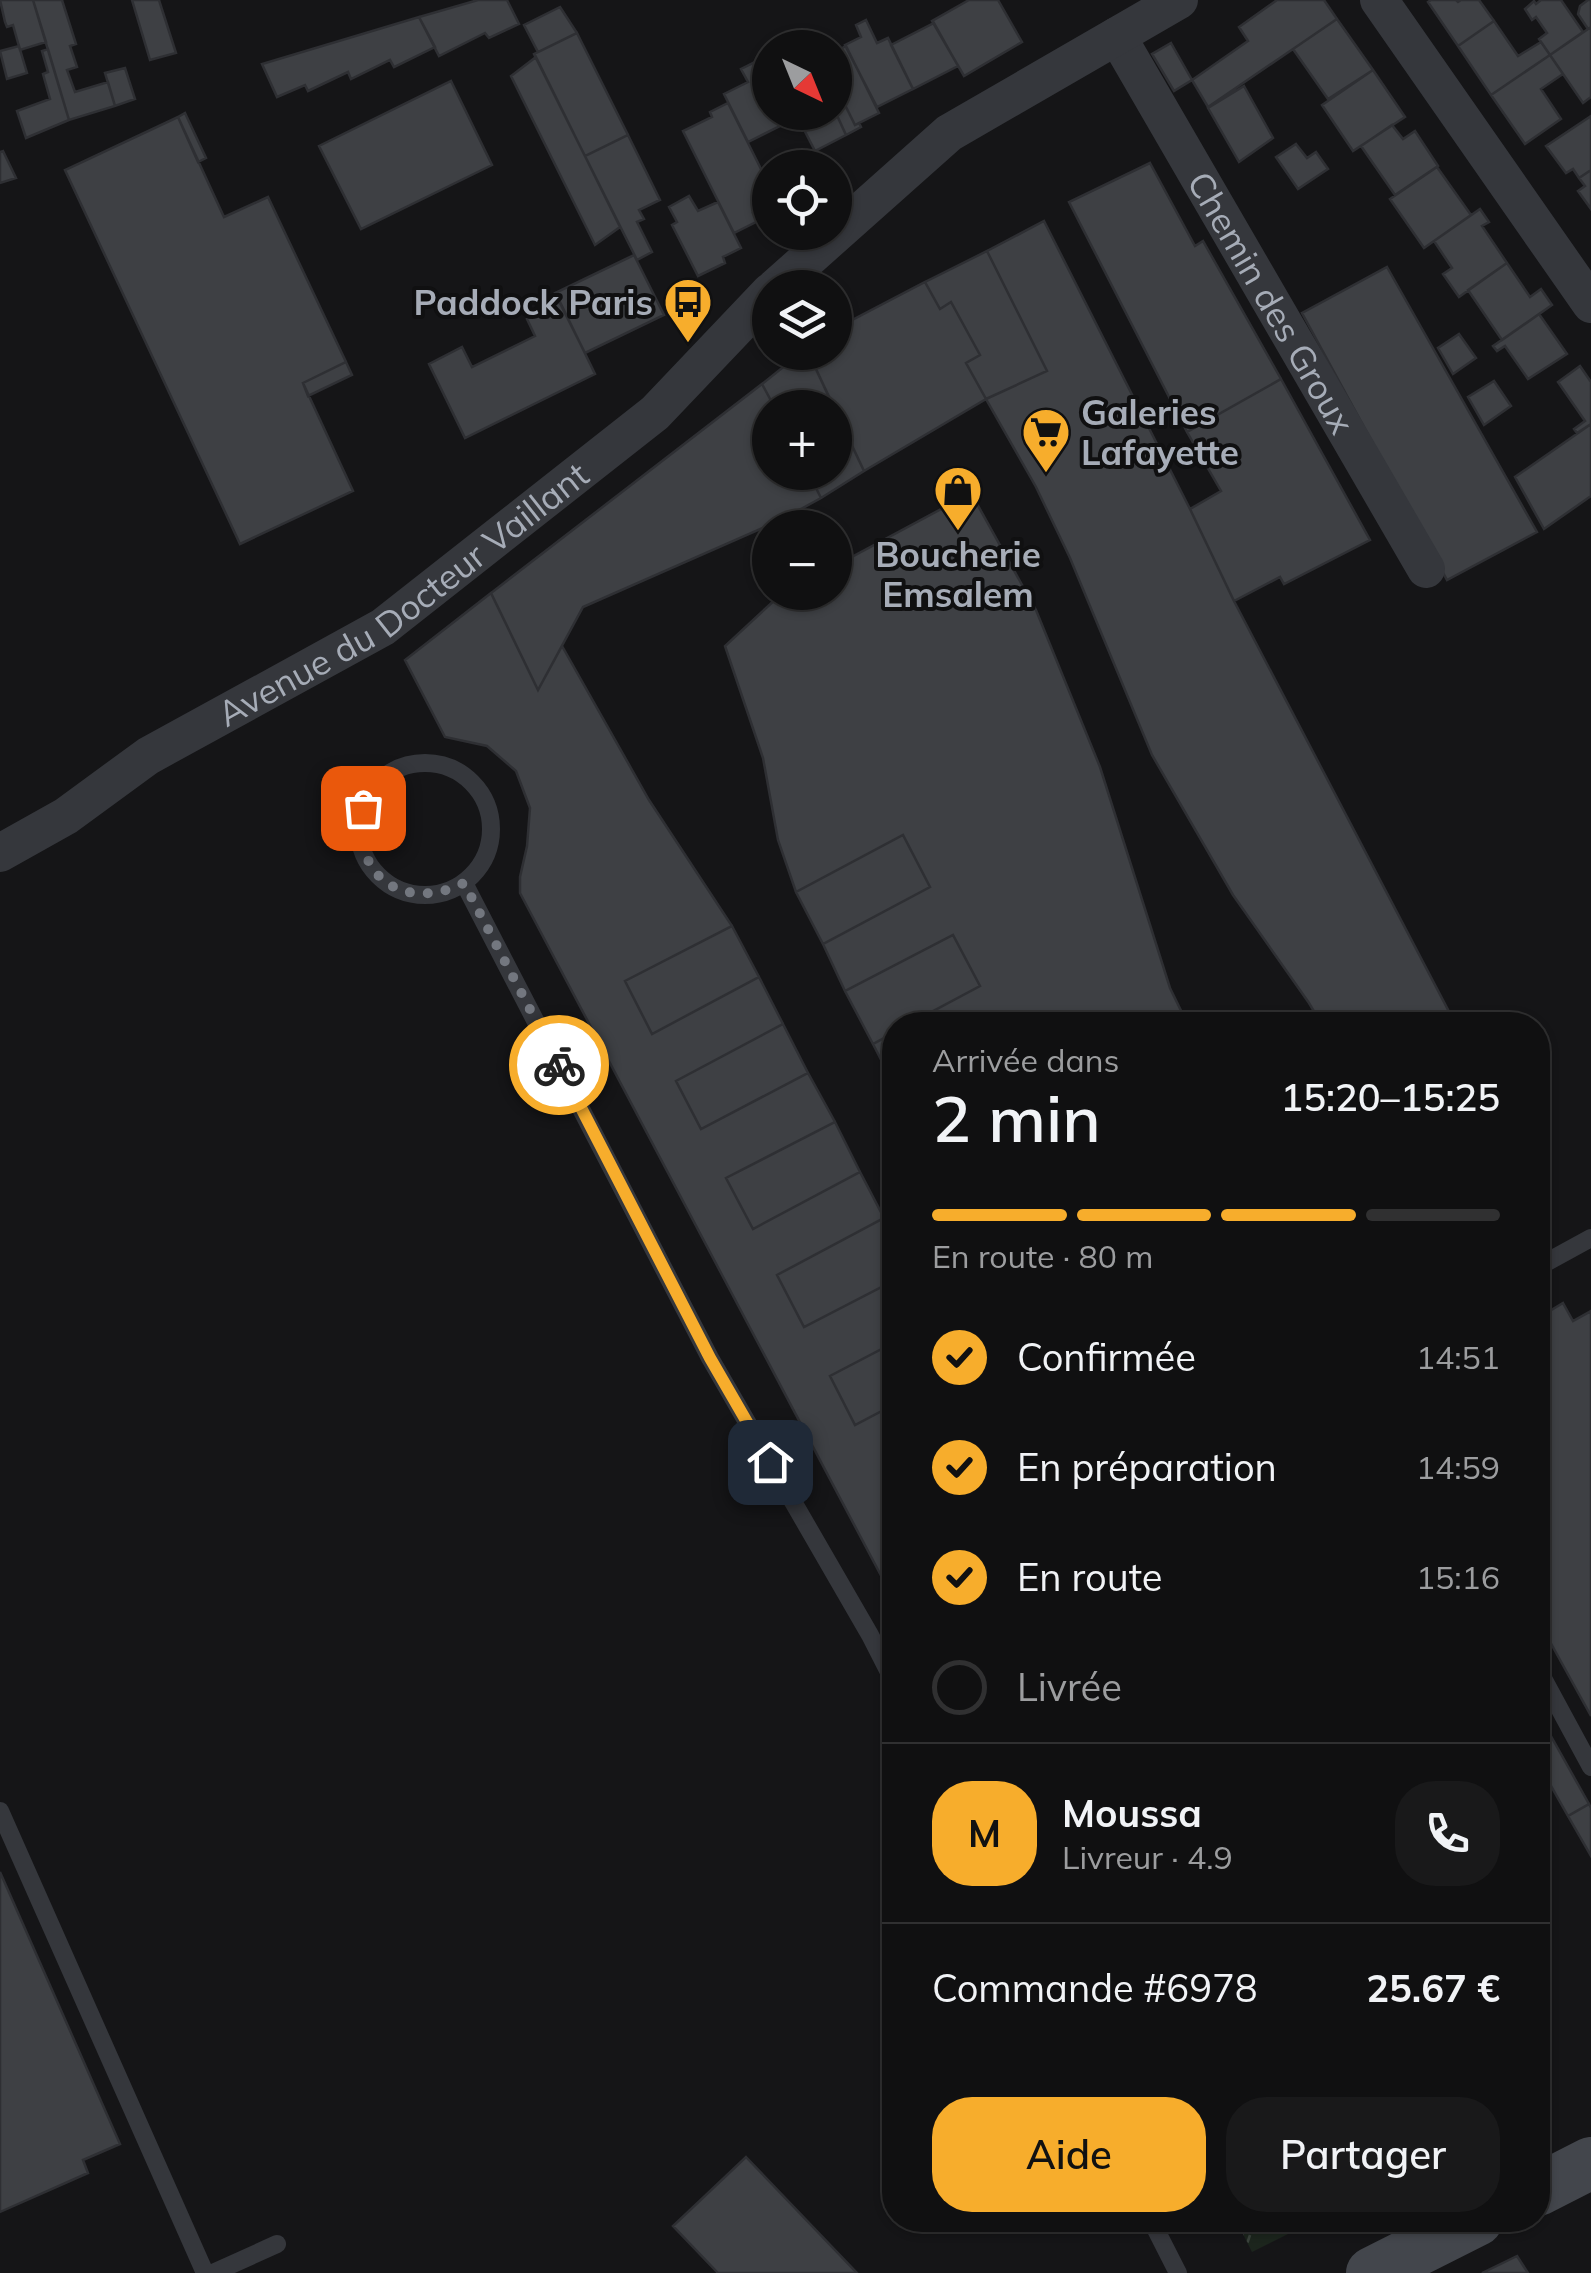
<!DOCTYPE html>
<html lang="fr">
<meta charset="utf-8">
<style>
body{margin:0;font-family:Mulish,sans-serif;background:#19191a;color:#f1f3f6;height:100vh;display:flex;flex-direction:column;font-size:38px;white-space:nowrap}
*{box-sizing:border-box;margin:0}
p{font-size:32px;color:#9c9d9f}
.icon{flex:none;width:55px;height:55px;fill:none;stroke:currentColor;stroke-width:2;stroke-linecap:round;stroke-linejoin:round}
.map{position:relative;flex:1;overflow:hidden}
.drawer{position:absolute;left:882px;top:1012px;width:668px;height:1220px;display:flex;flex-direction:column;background:#101011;border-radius:40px;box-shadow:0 2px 8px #0004,0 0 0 2px #303031}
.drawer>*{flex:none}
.needle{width:65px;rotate:137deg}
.buttons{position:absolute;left:752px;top:30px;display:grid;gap:20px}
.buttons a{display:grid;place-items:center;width:100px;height:100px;border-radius:50%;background:#101011;box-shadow:0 2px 8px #0004,0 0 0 2px #303031;font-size:50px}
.pin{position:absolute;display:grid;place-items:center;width:85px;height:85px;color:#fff;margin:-42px;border-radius:20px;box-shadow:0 5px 15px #0006}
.courier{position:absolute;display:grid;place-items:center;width:100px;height:100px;margin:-50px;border:8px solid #f7ad2c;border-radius:50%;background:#fff;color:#222;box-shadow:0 2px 12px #0007}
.headline em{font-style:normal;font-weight:600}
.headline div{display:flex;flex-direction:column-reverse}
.headline{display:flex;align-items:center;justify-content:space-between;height:170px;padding:0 50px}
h1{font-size:65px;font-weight:600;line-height:75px}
.bar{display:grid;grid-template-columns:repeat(4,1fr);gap:15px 10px;align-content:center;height:120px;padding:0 50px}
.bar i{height:12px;border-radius:8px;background:#303031}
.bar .selected{background:#f7ad2c}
.bar p{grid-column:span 4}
.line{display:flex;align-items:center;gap:25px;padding:0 50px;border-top:2px solid #303031}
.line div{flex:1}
.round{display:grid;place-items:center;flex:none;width:105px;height:105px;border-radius:40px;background:#19191a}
ol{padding:0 50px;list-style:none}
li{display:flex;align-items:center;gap:30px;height:110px}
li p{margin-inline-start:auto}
li .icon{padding:10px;border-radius:50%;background:#f7ad2c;color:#111;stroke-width:4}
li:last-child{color:#9c9d9f}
li i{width:55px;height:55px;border:5px solid #303031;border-radius:50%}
.cta{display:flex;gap:20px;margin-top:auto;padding:20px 50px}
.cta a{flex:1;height:115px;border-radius:40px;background:#f7ad2c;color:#111;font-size:40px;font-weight:600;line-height:115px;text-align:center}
.cta a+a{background:#19191a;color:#f1f3f6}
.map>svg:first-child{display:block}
.grass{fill:url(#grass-tufts)}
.building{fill:#3e4044;stroke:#2e2f33;stroke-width:2.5}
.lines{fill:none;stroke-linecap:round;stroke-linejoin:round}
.service{stroke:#35373c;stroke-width:18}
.minor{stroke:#35373c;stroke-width:38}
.secondary{stroke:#43464c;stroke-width:52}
.done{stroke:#73777f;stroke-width:10;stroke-dasharray:0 18}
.route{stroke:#f7ad2c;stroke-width:12}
.labels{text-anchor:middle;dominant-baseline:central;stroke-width:8;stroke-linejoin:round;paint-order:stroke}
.poi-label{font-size:35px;font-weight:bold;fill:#a6acb7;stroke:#101011;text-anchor:end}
.street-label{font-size:35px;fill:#a6acb7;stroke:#101011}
</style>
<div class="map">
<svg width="1591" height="2273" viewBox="0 0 1591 2273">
<defs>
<pattern id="grass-tufts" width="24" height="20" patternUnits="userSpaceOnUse" patternTransform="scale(2.5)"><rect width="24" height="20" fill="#1c251d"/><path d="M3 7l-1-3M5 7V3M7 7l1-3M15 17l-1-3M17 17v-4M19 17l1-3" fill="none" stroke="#3a423c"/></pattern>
</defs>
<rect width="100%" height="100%" fill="#151517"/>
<!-- grass -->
<path class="grass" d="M1236,2220H1316L1252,2252Z"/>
<!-- building -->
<path class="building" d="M0,0H33L46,42L20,50L13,25L7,27L5,22Z
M33,0H62L76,44L70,46L77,67L67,70L75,92L108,82L115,106L69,120Z
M132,0H159L176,53L150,60Z
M478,0H507L519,24L489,38L485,33L439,56L419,17Z
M969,0H998L1022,42L964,76L932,21Z
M1277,0H1324L1337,19L1208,107L1192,80L1248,41L1239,27Z
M1431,0H1456L1458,2L1461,0H1479L1494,21L1458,46L1428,2Z
M1541,0H1561L1583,32L1550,55L1539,39L1547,33L1536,17L1532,20L1525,9L1534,1L1536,4Z
M1588,0H1591V27L1588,29L1578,14L1580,6Z
M560,7L577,33L538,52L524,25Z
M419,17L435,47L394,67L390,60L351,79L348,72L308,91L305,85L277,97L262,64Z
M1337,19L1373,70L1328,99L1293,49Z
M866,20L877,43L888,38L913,89L877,107L845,45L861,37L856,25Z
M1494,21L1518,56L1541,42L1550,55L1491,95L1458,46Z
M934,23L958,66L913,89L891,45Z
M1591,27V97L1583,103L1550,55Z
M577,33L628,135L585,156L534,54Z
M1171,43L1192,80L1174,91L1152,54Z
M19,46L27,73L7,79L0,51Z
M846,46L879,113L855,125L844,103L835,107V52Z
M48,49L69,120L26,138L17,111L50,99L43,74L48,72L42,51Z
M1550,55L1563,74L1541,89L1561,119L1525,144L1491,95Z
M767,56L770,62V112H795L798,117L748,142L724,94L748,82L741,69Z
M536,57L620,227L595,245L511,76Z
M125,68L135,99L115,106L105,73Z
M1373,70L1405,117L1353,151L1322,105Z
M451,81L492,165L361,229L319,146Z
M1244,86L1273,138L1239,162L1208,108Z
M728,103L770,187V205L753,213L758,221L734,233L683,131L712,117L710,112Z
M844,103L855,125L859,123L861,127L846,135L835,111V107Z
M835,111L846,135L815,151L795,112Z
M185,113L206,158L198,162L178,117Z
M1591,116V170L1579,178L1573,169L1566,173L1546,146Z
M178,117L224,217L268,197L346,362L303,383L353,491L240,544L65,170Z
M1392,125L1403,139L1415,131L1438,166L1395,195L1361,146Z
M628,135L660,200L639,210L644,219L637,222L652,252L637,260L585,156Z
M1296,144L1307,158L1316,152L1328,169L1298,189L1276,157Z
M3,151L16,178L0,183V152Z
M1150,163L1195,246L1203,241L1281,379L1187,432L1069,202Z
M1437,167L1471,215L1424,248L1390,199Z
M1591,170V209L1578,191L1585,186L1579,178Z
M689,196L698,211L718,202L741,248L723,257L725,263L698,276L672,225L677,222L669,207Z
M1480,209L1489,222L1482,226L1507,263L1459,297L1443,274L1452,268L1434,241Z
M1044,221L1190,509L1234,601L1456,1025H1322L1309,1003L1233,895L1152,755L1070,558L1036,487L986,399L1047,371L987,251Z
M987,251L1047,371L986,399L966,363L980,355L951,302L940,309L925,282Z
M634,255L664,315L585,353L555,293Z
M1507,263L1530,297L1541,289L1552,305L1502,340L1468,290Z
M1387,267L1537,532L1447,580L1302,313Z
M925,282L940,309L951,302L980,355L966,363L986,399L864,471L808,352H835V329Z
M560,302L595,374L465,438L429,364L462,347L472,367L535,336L527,319Z
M1539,314L1567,354L1528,379L1505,346L1497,351L1493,346Z
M1459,334L1476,358L1453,374L1438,348Z
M802,352H808L834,408H775L762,384Z
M346,362L352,375L308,396L303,383Z
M1580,366L1591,382V424L1577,433L1574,429L1585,421L1558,382Z
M1281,379L1370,540L1284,584L1280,577L1234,601L1190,509L1221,491L1187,432Z
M1494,381L1511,406L1484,425L1468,397Z
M762,384L775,408H770V472H808L821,498L781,520L583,607L538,690L491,593Z
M835,410L864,471L821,498L808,472H835Z
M1591,424V496L1544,529L1515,477Z
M971,493L1036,610L1100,767L1170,988L1188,1025H907L980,986L953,935L845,991L823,944L930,887L903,835L796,892L778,840L763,758L725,646L778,597L785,592H835V566Z
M491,593L538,690L562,646L649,800L732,926L625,981L652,1034L759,977L783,1024L676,1081L701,1129L808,1073L835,1122L726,1178L753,1229L860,1172L884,1218L777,1275L804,1327L895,1280V1342L830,1376L855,1425L895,1404V1602L520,893V877L527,846L530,808L516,771L487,746L445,737L405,660Z
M903,835L930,887L823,944L796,892Z
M732,926L759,977L652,1034L625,981Z
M953,935L980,986L907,1025H895V1032L873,1044L845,991Z
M783,1024L808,1073L701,1129L676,1081Z
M895,1032V1087L873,1044Z
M835,1122L860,1172L753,1229L726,1178Z
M884,1218L895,1239V1280L804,1327L777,1275Z
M1563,1303L1573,1321L1591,1311V1716L1538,1620V1318Z
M895,1342V1404L855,1425L830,1376Z
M1538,1713L1589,1804L1568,1816L1538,1763Z
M1589,1804L1591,1808V1856L1568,1816Z
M0,1872L120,2144L83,2160L88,2173L0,2212Z
M746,2157L857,2273H718L673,2226Z
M1517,2256L1528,2273H1482Z"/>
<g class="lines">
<!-- service -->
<path class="service" d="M359 829a66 66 0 1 1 132 0a66 66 0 1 1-132 0Z
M464,883L710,1358L870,1635L895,1684
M1538,1267L1591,1238
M1538,1669L1591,1767
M0,1811L205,2273
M1151,2220L1178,2273
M213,2273L277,2244"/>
<!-- minor -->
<g class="minor">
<path d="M1379,0L1591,304"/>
<path id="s1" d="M1117,36L1426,569"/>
<path d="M775,288L949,133L1179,0"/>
<path id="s2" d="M0,853L66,816L148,756L383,627L655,413L770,292"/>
</g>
<!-- secondary -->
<path class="secondary" d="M1538,2190L1591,2163
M1372,2273L1477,2220"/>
</g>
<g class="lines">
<!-- done -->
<path class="done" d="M363,808C351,876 403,913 464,883L559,1065"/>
<!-- route -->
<path class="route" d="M559,1065L710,1358L770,1462"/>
</g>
<!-- icons -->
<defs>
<g id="bus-pin" transform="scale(2.5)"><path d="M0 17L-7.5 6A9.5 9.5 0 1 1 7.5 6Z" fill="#f7ad2c" stroke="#101011"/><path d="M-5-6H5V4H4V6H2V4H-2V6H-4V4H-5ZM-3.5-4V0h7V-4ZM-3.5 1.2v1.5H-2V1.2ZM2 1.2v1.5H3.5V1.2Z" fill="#111"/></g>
<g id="supermarket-pin" transform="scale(2.5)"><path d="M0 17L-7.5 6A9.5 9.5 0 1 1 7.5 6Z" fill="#f7ad2c" stroke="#101011"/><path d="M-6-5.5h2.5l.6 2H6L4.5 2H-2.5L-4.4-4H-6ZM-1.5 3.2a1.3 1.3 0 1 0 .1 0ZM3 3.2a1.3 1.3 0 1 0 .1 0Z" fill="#111"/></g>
<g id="shop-pin" transform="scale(2.5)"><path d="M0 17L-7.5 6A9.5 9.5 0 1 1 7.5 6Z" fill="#f7ad2c" stroke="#101011"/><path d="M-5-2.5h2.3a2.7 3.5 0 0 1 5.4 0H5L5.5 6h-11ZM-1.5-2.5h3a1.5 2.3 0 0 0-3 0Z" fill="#111"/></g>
</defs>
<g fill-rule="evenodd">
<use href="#bus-pin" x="688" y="302"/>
<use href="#supermarket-pin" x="1046" y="432"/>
<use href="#shop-pin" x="958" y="490"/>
</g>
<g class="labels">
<!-- poi labels -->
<g class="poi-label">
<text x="653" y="302">Paddock Paris</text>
<text x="1081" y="412" text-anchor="start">Galeries<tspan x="1081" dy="40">Lafayette</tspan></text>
<text x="958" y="554" text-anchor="middle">Boucherie<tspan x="958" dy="40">Emsalem</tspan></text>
</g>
<!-- street labels -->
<g class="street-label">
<text stroke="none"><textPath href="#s1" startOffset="308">Chemin des Groux</textPath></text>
<text stroke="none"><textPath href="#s2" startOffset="480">Avenue du Docteur Vaillant</textPath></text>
</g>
</g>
</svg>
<div class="buttons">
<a><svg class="needle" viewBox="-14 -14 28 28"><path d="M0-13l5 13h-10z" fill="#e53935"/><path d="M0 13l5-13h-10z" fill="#9c9d9f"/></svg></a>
<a><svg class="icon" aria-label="locate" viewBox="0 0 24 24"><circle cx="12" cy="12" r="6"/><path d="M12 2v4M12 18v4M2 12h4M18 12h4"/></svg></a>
<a><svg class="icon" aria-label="layers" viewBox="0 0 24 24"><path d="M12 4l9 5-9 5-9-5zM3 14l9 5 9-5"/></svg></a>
<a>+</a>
<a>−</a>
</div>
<div class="pin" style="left:363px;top:808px;background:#ea580c"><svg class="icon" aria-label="bag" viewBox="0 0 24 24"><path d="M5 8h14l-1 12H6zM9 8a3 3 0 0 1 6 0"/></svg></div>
<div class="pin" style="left:770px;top:1462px;background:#1f2937"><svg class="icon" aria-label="home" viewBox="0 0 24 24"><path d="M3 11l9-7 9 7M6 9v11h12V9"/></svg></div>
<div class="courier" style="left:559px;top:1065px"><svg class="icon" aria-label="bike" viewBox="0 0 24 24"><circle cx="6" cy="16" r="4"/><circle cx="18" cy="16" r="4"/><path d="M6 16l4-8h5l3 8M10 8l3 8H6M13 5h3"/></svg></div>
<section class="drawer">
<div class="headline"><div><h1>2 min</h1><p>Arrivée dans</p></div><em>15:20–15:25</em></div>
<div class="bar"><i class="selected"></i><i class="selected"></i><i class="selected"></i><i></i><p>En route · 80 m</p></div>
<ol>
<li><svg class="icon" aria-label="check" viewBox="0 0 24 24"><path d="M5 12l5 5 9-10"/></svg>Confirmée<p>14:51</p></li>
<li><svg class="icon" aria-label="check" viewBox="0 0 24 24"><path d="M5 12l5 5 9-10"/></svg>En préparation<p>14:59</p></li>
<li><svg class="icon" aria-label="check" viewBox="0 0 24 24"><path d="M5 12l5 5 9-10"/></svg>En route<p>15:16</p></li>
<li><i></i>Livrée</li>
</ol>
<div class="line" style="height:180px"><b class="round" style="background:#f7ad2c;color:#111">M</b><div><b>Moussa</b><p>Livreur · 4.9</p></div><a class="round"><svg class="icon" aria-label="phone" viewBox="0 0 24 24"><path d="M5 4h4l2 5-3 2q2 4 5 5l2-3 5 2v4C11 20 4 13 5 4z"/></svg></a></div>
<div class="line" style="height:130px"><div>Commande #6978</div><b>25.67 €</b></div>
<div class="cta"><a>Aide</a><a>Partager</a></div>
</section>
</div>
